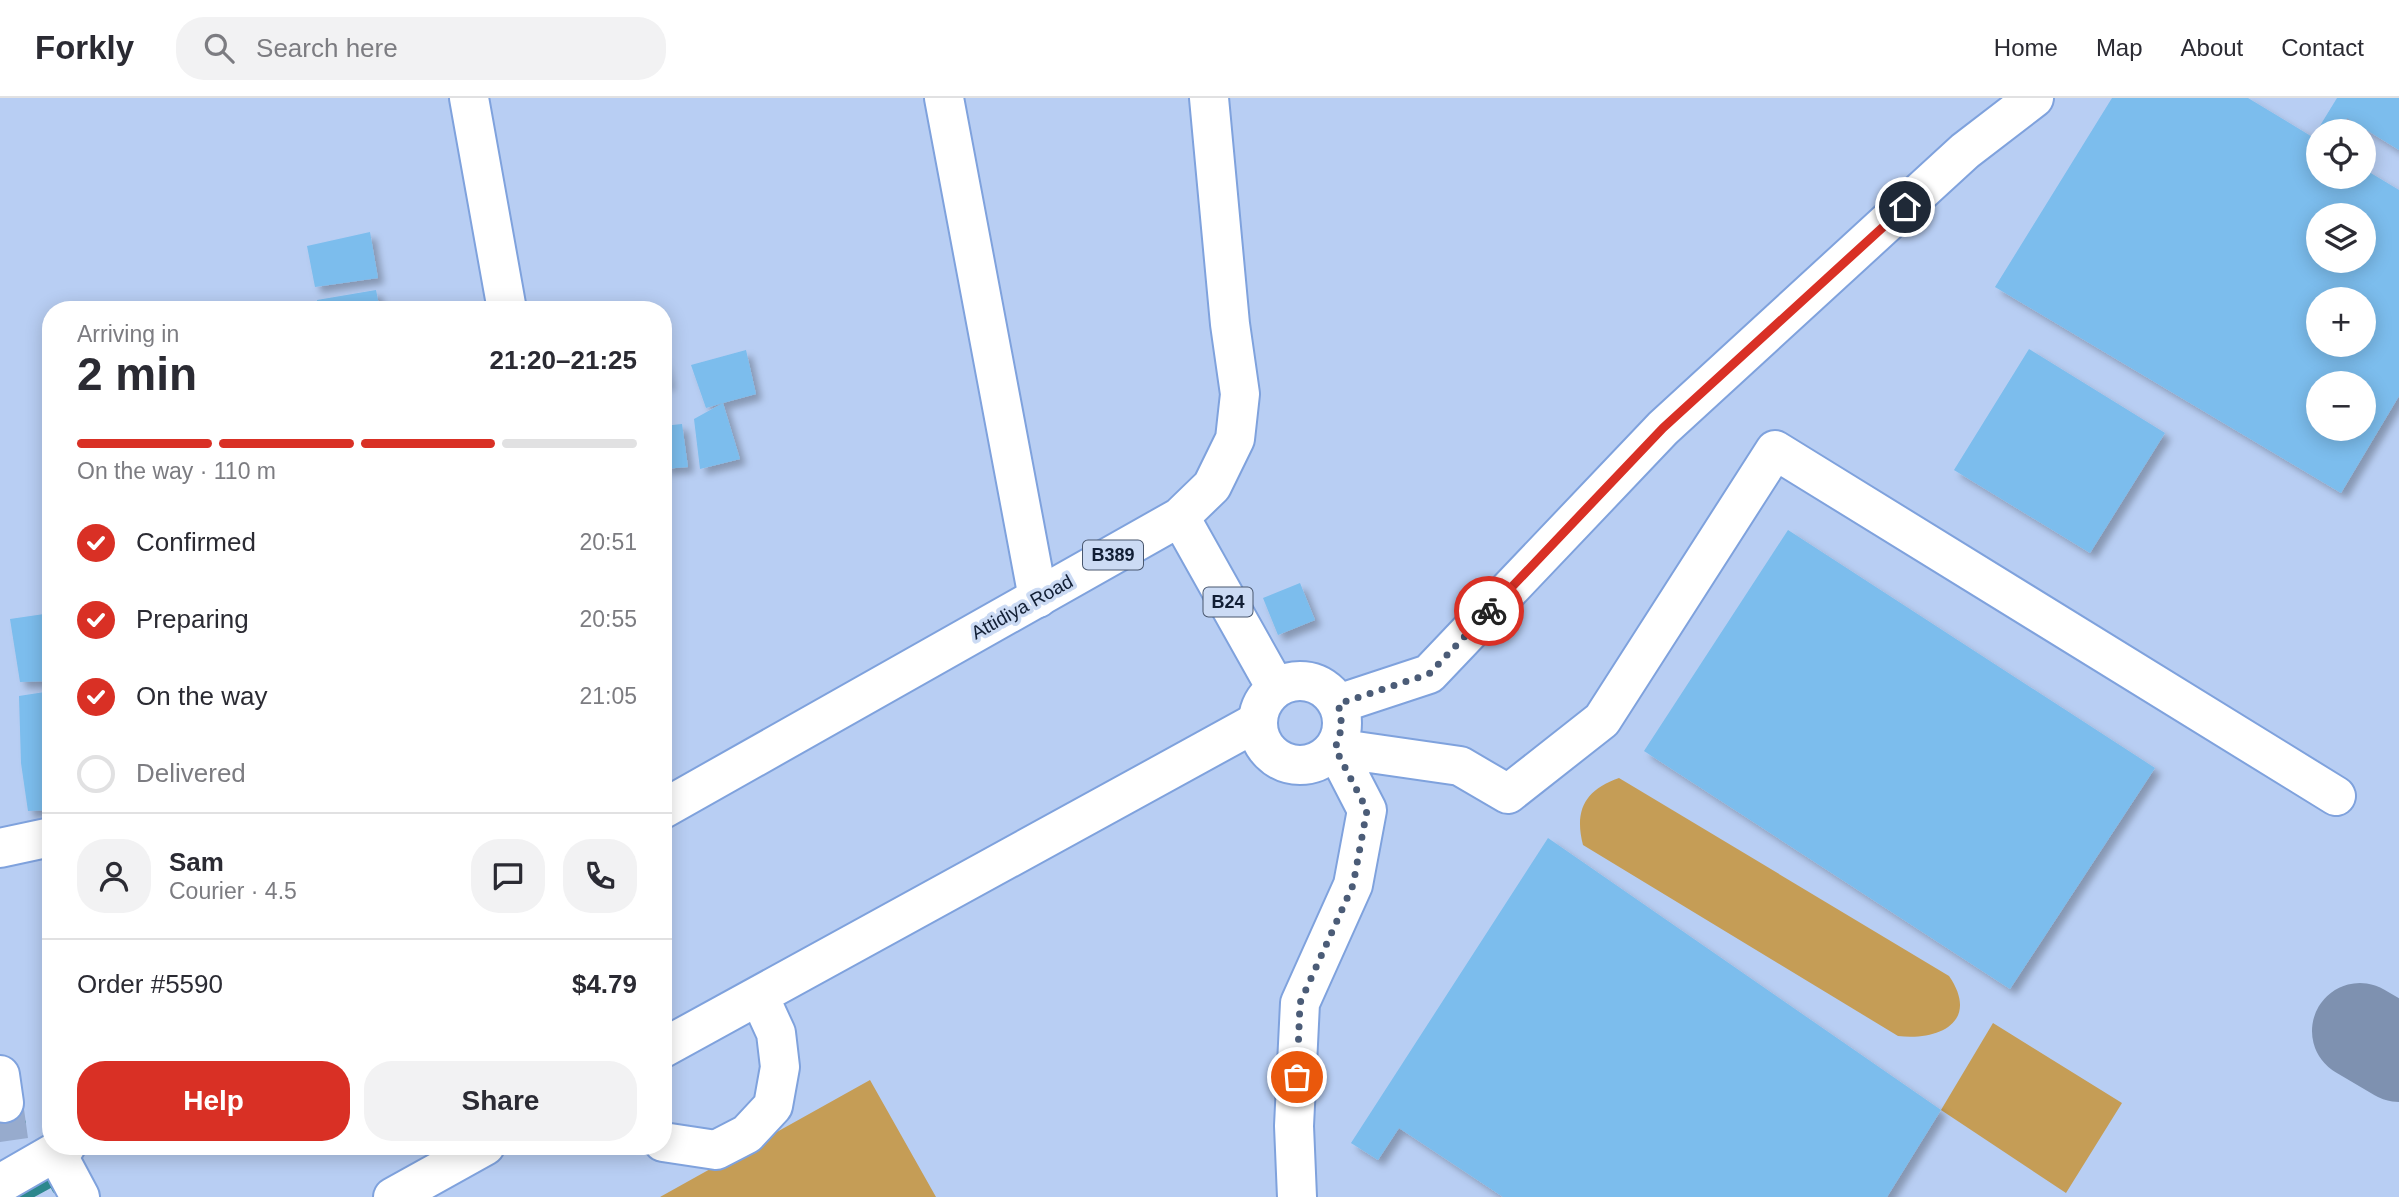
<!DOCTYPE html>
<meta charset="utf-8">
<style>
body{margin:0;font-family:Helvetica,sans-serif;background:#f2f2f3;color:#2b2b33;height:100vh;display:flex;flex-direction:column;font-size:26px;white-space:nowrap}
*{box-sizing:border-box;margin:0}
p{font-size:23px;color:#7c7c81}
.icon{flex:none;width:38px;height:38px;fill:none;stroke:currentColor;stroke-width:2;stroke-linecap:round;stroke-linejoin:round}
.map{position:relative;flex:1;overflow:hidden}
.details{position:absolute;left:42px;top:203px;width:630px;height:854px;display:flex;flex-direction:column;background:#fff;border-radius:28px;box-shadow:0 4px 18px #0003}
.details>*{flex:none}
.fabs{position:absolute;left:2306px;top:21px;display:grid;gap:14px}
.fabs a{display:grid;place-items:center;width:70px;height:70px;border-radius:50%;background:#fff;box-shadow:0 4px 18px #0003;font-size:35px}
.pin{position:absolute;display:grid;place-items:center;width:60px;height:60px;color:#fff;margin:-30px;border:4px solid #fff;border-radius:50%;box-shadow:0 2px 7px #0007}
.courier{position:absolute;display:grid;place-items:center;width:70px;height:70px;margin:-35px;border:5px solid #d93025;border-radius:50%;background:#fff;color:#222;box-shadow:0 2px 9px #0007}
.headline em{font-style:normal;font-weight:800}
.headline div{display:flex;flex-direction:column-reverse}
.headline{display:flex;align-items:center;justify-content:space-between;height:119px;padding:0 35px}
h1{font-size:46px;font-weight:800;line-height:52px}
.bar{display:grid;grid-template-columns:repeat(4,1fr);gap:10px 7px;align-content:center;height:84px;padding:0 35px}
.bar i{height:9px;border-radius:5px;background:#e1e1e2}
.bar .active{background:#d93025}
.bar p{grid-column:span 4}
.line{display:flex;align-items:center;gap:18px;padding:0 35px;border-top:2px solid #e1e1e2}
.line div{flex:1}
.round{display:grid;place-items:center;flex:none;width:74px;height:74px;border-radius:28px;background:#f2f2f3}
ol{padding:0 35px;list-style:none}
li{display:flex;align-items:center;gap:21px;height:77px}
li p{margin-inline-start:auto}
li .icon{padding:7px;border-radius:50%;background:#d93025;color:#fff;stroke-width:4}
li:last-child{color:#7c7c81}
li i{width:38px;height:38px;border:4px solid #e1e1e2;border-radius:50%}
.primary-button{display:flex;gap:14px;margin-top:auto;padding:14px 35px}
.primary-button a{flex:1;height:80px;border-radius:28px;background:#d93025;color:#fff;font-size:28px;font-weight:800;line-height:80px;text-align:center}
.primary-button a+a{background:#f2f2f3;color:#2b2b33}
header{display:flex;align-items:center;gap:42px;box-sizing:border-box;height:98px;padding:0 35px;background:#fff;border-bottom:2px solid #e1e1e2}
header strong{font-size:33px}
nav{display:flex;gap:38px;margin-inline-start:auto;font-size:24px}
.search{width:490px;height:63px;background:#f2f2f3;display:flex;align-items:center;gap:18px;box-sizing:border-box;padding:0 24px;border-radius:28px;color:#7c7c81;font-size:26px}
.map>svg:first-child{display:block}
.green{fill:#c59d56}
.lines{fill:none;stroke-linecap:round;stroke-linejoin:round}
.stream{stroke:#2c878d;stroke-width:10}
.taxiway{stroke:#7e91b0;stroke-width:96}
.building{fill:#7bbded;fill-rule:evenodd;filter:url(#shadow)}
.minor-tunnel{stroke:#97abcd;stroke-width:38;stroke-dasharray:38 19;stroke-linecap:butt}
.minor-casing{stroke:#7fa2dd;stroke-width:42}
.major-casing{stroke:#7fa2dd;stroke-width:42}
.minor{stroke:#fff;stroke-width:38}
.major{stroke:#fff;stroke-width:38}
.done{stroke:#4b5c77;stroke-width:7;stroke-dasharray:0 12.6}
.route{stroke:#d93025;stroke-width:9}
.labels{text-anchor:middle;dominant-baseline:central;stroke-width:7;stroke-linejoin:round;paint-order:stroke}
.shield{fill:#ccdbf4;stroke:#49576e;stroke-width:2}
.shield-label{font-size:18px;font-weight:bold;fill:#111e34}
.street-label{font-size:19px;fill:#111e34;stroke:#ccdbf4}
</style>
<header>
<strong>Forkly</strong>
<div class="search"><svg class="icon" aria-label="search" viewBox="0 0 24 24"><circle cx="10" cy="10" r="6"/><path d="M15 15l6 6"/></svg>Search here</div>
<nav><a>Home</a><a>Map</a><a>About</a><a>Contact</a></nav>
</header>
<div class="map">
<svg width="2399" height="1099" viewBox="0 0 2399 1099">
<defs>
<filter id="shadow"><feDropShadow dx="6" dy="6" stdDeviation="3.5" flood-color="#0004"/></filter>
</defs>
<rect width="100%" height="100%" fill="#b8cef3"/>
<!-- green -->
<path class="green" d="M1619,680L1949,878C1980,923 1940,943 1898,938L1583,747C1574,712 1585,692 1619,680Z
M1993,925L2122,1005L2066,1095L1941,1012Z
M870,982L936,1099H660Z"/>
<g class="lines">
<!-- stream -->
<path class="stream" d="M0,1034L21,1025
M24,1099L53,1083L57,1091"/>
<!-- taxiway -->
<path class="taxiway" d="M2360,933L2399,956"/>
</g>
<!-- building -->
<path class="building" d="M2112,0H2248L2319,43V79H2364V71L2399,92V298L2341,395L1995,189ZM2319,117H2364V163H2319ZM2319,201H2364V247H2319ZM2319,285H2364V331H2319Z
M2337,0H2399V52L2347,20L2339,33H2322L2318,31Z
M370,134L378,180L315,189L307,148Z
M376,192L380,212H318L317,202Z
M2029,251L2165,335L2090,455L1954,372Z
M746,252L756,296L723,305L740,361L700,371L694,321L723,305L706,310L691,267Z
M663,257L669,286L663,287Z
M682,326L688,369L663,371V328Z
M1788,432L2155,670L2010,891L1644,653Z
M1300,485L1315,522L1278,537L1263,500Z
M51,515V583L20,584L10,521Z
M51,593V712L28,713L21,665L19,598Z
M1548,740L1941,1012L1887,1099H1503L1399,1030L1378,1062L1351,1045Z"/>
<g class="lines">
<!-- minor-tunnel -->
<path class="minor-tunnel" d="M4,1005L14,1078"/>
<!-- minor casing -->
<g class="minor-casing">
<path id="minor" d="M469,0L507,212
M944,0L1038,500
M0,750L51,739
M663,950L1257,624
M0,977L4,1005
M663,1044L716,1052L747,1036L773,1008L780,969L776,935L759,898
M56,1054L80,1099
M393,1099L485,1048
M1297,1099L1294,1028L1300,905L1353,787L1367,712L1335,650L1460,668L1508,696L1602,622L1775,352L2336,698"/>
</g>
<!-- major casing -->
<g class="major-casing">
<path id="major" d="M1180,419L1276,590
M1258 625a42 42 0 1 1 84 0a42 42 0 1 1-84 0Z
M1338,606L1429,576L1663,330L1965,53L2034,0
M663,711L1180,419L1212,388L1235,341L1240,296L1230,226L1209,0
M0,1086L66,1048"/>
</g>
<!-- minor -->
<use href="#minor" class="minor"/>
<!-- major -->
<use href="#major" class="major"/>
</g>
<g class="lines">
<!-- done -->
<path class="done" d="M1297,979L1300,905L1353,787L1367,712L1335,650C1342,634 1343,623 1338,606L1429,576L1489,513"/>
<!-- route -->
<path class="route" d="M1489,513L1663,330L1905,109"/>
</g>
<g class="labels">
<!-- shield labels -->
<g class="shield">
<rect x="1083" y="442.5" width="60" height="29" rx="5"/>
<rect x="1203.5" y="489.5" width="49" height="29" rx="5"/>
</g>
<g class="shield-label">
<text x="1113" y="457">B389</text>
<text x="1228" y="504">B24</text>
</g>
<!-- street labels -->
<g class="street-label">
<text transform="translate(1022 509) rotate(-29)">Attidiya Road</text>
</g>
</g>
</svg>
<div class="fabs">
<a><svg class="icon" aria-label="locate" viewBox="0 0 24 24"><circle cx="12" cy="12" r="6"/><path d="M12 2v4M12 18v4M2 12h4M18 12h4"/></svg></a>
<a><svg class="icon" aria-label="layers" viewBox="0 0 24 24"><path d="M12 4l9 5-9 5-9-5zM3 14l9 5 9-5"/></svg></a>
<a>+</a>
<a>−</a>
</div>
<div class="pin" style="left:1297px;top:979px;background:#ea580c"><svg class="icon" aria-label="bag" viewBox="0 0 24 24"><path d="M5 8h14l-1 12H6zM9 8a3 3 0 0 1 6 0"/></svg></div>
<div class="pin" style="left:1905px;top:109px;background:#1f2937"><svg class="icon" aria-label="home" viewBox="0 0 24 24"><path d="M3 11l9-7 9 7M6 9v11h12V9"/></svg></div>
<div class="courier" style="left:1489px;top:513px"><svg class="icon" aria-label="bike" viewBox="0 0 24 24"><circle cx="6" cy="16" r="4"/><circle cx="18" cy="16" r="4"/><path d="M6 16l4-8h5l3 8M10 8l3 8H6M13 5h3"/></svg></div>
<section class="details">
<div class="headline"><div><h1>2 min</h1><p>Arriving in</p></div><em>21:20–21:25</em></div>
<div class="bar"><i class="active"></i><i class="active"></i><i class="active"></i><i></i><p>On the way · 110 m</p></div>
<ol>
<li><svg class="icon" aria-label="check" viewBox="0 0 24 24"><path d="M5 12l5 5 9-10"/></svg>Confirmed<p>20:51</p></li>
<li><svg class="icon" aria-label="check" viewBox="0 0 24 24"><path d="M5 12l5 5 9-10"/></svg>Preparing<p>20:55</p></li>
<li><svg class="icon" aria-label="check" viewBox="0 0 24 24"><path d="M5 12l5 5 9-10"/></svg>On the way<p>21:05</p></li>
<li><i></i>Delivered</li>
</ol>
<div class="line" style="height:126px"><a class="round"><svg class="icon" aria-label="person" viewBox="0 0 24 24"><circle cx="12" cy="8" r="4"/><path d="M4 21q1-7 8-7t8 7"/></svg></a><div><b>Sam</b><p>Courier · 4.5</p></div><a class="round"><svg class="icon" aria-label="chat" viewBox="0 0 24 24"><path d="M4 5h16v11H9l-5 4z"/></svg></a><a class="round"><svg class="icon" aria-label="phone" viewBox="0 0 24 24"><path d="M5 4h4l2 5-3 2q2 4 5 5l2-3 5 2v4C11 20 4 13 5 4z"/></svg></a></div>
<div class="line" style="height:91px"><div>Order #5590</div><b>$4.79</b></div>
<div class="primary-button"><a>Help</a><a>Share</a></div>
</section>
</div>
